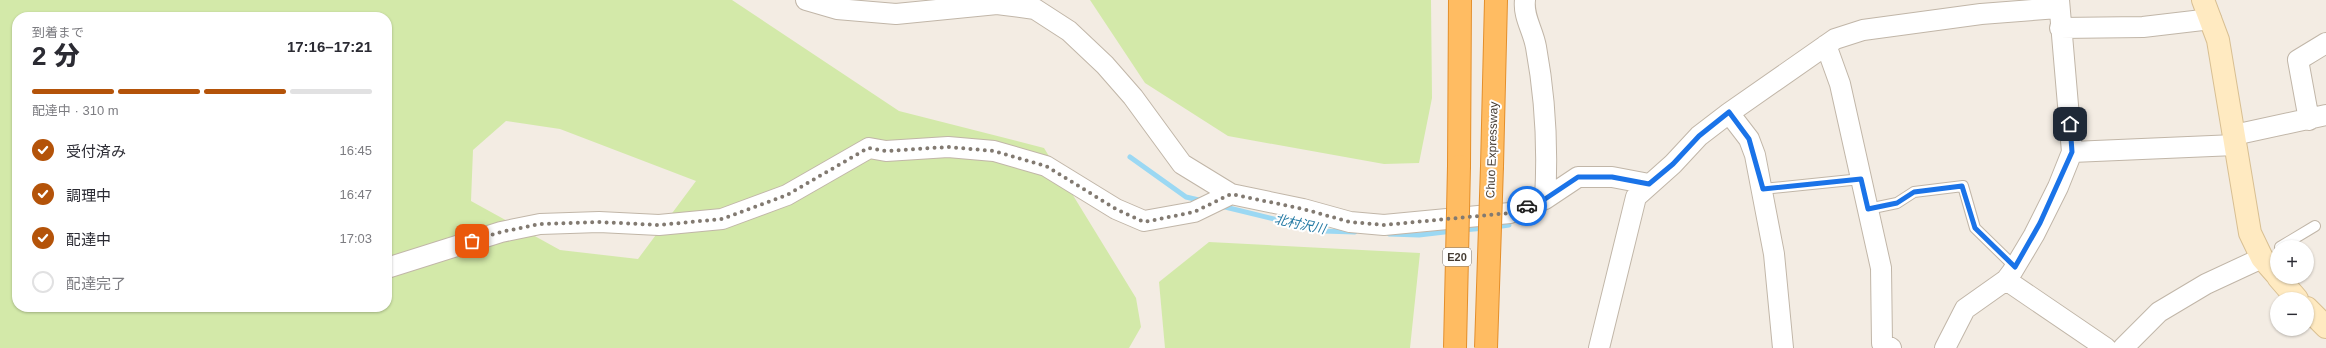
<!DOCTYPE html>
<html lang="ja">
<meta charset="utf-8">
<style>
body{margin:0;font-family:Helvetica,"Noto Sans JP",sans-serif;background:#f7f7f7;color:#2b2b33;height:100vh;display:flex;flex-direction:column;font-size:15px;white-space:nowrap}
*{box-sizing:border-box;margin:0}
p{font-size:13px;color:#7c7c81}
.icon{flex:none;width:22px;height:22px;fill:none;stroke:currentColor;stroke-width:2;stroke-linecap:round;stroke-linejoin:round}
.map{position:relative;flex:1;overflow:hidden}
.side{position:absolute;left:12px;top:12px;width:380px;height:300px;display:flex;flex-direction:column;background:#fff;border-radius:16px;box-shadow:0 1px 3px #0004}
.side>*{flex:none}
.fabs{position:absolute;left:2270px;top:240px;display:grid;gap:8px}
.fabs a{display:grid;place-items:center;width:44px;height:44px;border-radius:50%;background:#fff;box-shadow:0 1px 3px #0004;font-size:20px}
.pin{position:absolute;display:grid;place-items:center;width:34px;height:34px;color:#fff;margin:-17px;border-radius:8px;box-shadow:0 2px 6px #0006}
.courier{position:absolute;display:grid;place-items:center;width:40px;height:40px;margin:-20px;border:3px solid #1a73e8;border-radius:50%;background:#fff;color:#222;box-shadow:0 1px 5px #0007}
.headline em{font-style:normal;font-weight:800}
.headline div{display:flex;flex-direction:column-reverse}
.headline{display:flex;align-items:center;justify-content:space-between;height:68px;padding:0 20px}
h1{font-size:26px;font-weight:800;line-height:30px}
.bar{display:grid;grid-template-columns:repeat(4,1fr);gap:6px 4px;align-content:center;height:48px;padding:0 20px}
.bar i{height:5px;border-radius:3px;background:#e1e1e2}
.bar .active{background:#b45309}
.bar p{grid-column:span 4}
ol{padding:0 20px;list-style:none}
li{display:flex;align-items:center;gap:12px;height:44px}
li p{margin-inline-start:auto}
li .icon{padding:4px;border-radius:50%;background:#b45309;color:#fff;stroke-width:4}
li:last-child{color:#7c7c81}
li i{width:22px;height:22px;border:2px solid #e1e1e2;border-radius:50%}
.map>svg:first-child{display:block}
.green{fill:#d3e9a9;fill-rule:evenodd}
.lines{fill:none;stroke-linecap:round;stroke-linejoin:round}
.stream{stroke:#9bd8f3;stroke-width:5}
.lane-casing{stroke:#c1b6a8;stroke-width:12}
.street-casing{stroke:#c1b6a8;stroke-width:22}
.secondary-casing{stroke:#d8bf92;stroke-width:24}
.highway-casing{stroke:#e48f2b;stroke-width:24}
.lane{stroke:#fff;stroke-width:10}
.street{stroke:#fff;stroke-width:20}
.secondary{stroke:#ffeac1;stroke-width:22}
.highway{stroke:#ffbc62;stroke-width:22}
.highway-bridge-casing{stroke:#e48f2b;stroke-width:24;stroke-linecap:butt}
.highway-bridge{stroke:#ffbc62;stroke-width:22}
.done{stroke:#827a71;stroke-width:4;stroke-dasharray:0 7.2}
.route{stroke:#1a73e8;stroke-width:5}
.labels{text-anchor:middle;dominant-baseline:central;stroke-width:4;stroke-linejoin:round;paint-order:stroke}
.shield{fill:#fff;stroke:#7d7670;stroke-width:1}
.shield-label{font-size:11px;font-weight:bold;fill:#453c33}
.street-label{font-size:12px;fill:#453c33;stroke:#fff}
.water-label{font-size:13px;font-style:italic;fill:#267ba5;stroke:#fff}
</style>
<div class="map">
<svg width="2326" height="348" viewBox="0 0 2326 348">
<rect width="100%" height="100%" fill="#f3ece3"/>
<!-- green -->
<path class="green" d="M0,0H732L899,111L1044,148L1136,298L1141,327L1129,348H0ZM17,17H387V307H17ZM506,121L560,129L696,181L638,259L560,250L471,201L473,150Z
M1090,0H1431L1432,98L1419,163L1384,164L1228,136L1145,83Z
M1209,242L1420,253L1410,348H1165L1159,282Z"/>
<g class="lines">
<!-- stream -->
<path class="stream" d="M1130,157L1186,197L1203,201
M1221,206L1323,231L1355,232
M1495,227L1509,225
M1463,230L1485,228
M1389,234L1419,235L1453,231"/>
<!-- lane casing -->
<g class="lane-casing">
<path id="lane" d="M1763,189L1861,179
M1868,209L1897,203L1914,192L1963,186L1975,228L2015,267
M2280,247L2315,226"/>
</g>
<!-- street casing -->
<g class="street-casing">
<path id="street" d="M806,0L837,9L896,14L997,4L1035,9L1069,31L1105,65L1133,97L1182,164L1231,194L1303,209L1350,222L1384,225L1510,213L1545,199L1578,177H1612L1649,184
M1525,0C1523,17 1533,30 1536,47C1545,96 1548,149 1545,199
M2060,28L2143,27L2211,19
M1826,45L1840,84L1881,268L1882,343L1891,348
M1729,113L1749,139L1755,155L1774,254L1783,348
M2309,120L2298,60L2326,43
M2234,135L2326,115
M2072,152L2235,145
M387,268L501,232L540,224L599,222L659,225L722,219L787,195L869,148L886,151L948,147L994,151L1046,166L1116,209L1144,221L1194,212L1231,194
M2006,280L2106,348
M1599,348L1636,197L1673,164L1699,136L1729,113L1835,39L1863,30L1981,14L2058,8
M1945,348L1965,309L2006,280L2012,272L2034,235L2058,187L2072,152L2059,0
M2123,348L2159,312L2206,284L2262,258"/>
</g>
<!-- secondary casing -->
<g class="secondary-casing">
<path id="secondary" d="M2203,0L2218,40L2250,233L2262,258L2277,275
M2278,277L2297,299
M2307,308L2326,327"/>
</g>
<!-- highway casing -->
<g class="highway-casing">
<path id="highway" d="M1459,166L1460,0
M1492,166L1496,0"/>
</g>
<!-- lane -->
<use href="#lane" class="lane"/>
<!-- street -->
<use href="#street" class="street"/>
<!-- secondary -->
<use href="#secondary" class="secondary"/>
<!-- highway -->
<use href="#highway" class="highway"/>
<!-- highway-bridge casing -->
<g class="highway-bridge-casing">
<path id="highway-bridge" d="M1455,348L1459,166
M1486,348L1492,166"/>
</g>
<!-- highway-bridge -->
<use href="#highway-bridge" class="highway-bridge"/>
</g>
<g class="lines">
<!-- done -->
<path class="done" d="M472,241L501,232L540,224L599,222L659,225L722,219L787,195L868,148L886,151L948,147L994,151L1046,166L1116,209L1144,222L1194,212L1231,194L1303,209L1350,222L1384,225L1510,213L1527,206"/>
<!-- route -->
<path class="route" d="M1527,206L1545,199L1578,177H1612L1649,184L1673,164L1699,136L1729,112L1749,139L1763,189L1861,179L1868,209L1897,203L1914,192L1962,186L1975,228L2015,267L2040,223L2072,152L2070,124"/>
</g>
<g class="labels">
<!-- shield labels -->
<rect class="shield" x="1443" y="248" width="28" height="18" rx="3"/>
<g class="shield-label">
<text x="1457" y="257">E20</text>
</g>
<!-- street labels -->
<g class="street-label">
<text transform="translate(1492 150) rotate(-88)">Chuo Expressway</text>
</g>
<!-- water labels -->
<g class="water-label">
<text transform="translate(1300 224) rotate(12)">北村沢川</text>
</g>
</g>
</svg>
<div class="fabs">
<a>+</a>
<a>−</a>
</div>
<div class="pin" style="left:472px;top:241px;background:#ea580c"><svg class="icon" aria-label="bag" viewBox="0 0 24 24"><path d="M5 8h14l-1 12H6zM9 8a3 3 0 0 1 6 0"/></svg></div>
<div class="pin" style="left:2070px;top:124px;background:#1f2937"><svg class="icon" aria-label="home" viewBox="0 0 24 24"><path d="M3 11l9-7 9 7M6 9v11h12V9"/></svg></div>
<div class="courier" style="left:1527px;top:206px"><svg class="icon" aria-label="car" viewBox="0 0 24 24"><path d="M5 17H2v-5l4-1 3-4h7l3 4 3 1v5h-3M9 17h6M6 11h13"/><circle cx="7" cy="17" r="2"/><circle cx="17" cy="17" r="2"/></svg></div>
<section class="side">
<div class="headline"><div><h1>2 分</h1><p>到着まで</p></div><em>17:16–17:21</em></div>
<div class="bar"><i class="active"></i><i class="active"></i><i class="active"></i><i></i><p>配達中 · 310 m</p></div>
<ol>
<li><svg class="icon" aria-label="check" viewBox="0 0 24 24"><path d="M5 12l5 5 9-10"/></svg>受付済み<p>16:45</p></li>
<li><svg class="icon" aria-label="check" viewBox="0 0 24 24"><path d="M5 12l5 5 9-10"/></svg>調理中<p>16:47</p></li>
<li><svg class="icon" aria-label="check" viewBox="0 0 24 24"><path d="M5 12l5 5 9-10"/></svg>配達中<p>17:03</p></li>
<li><i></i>配達完了</li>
</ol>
</section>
</div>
